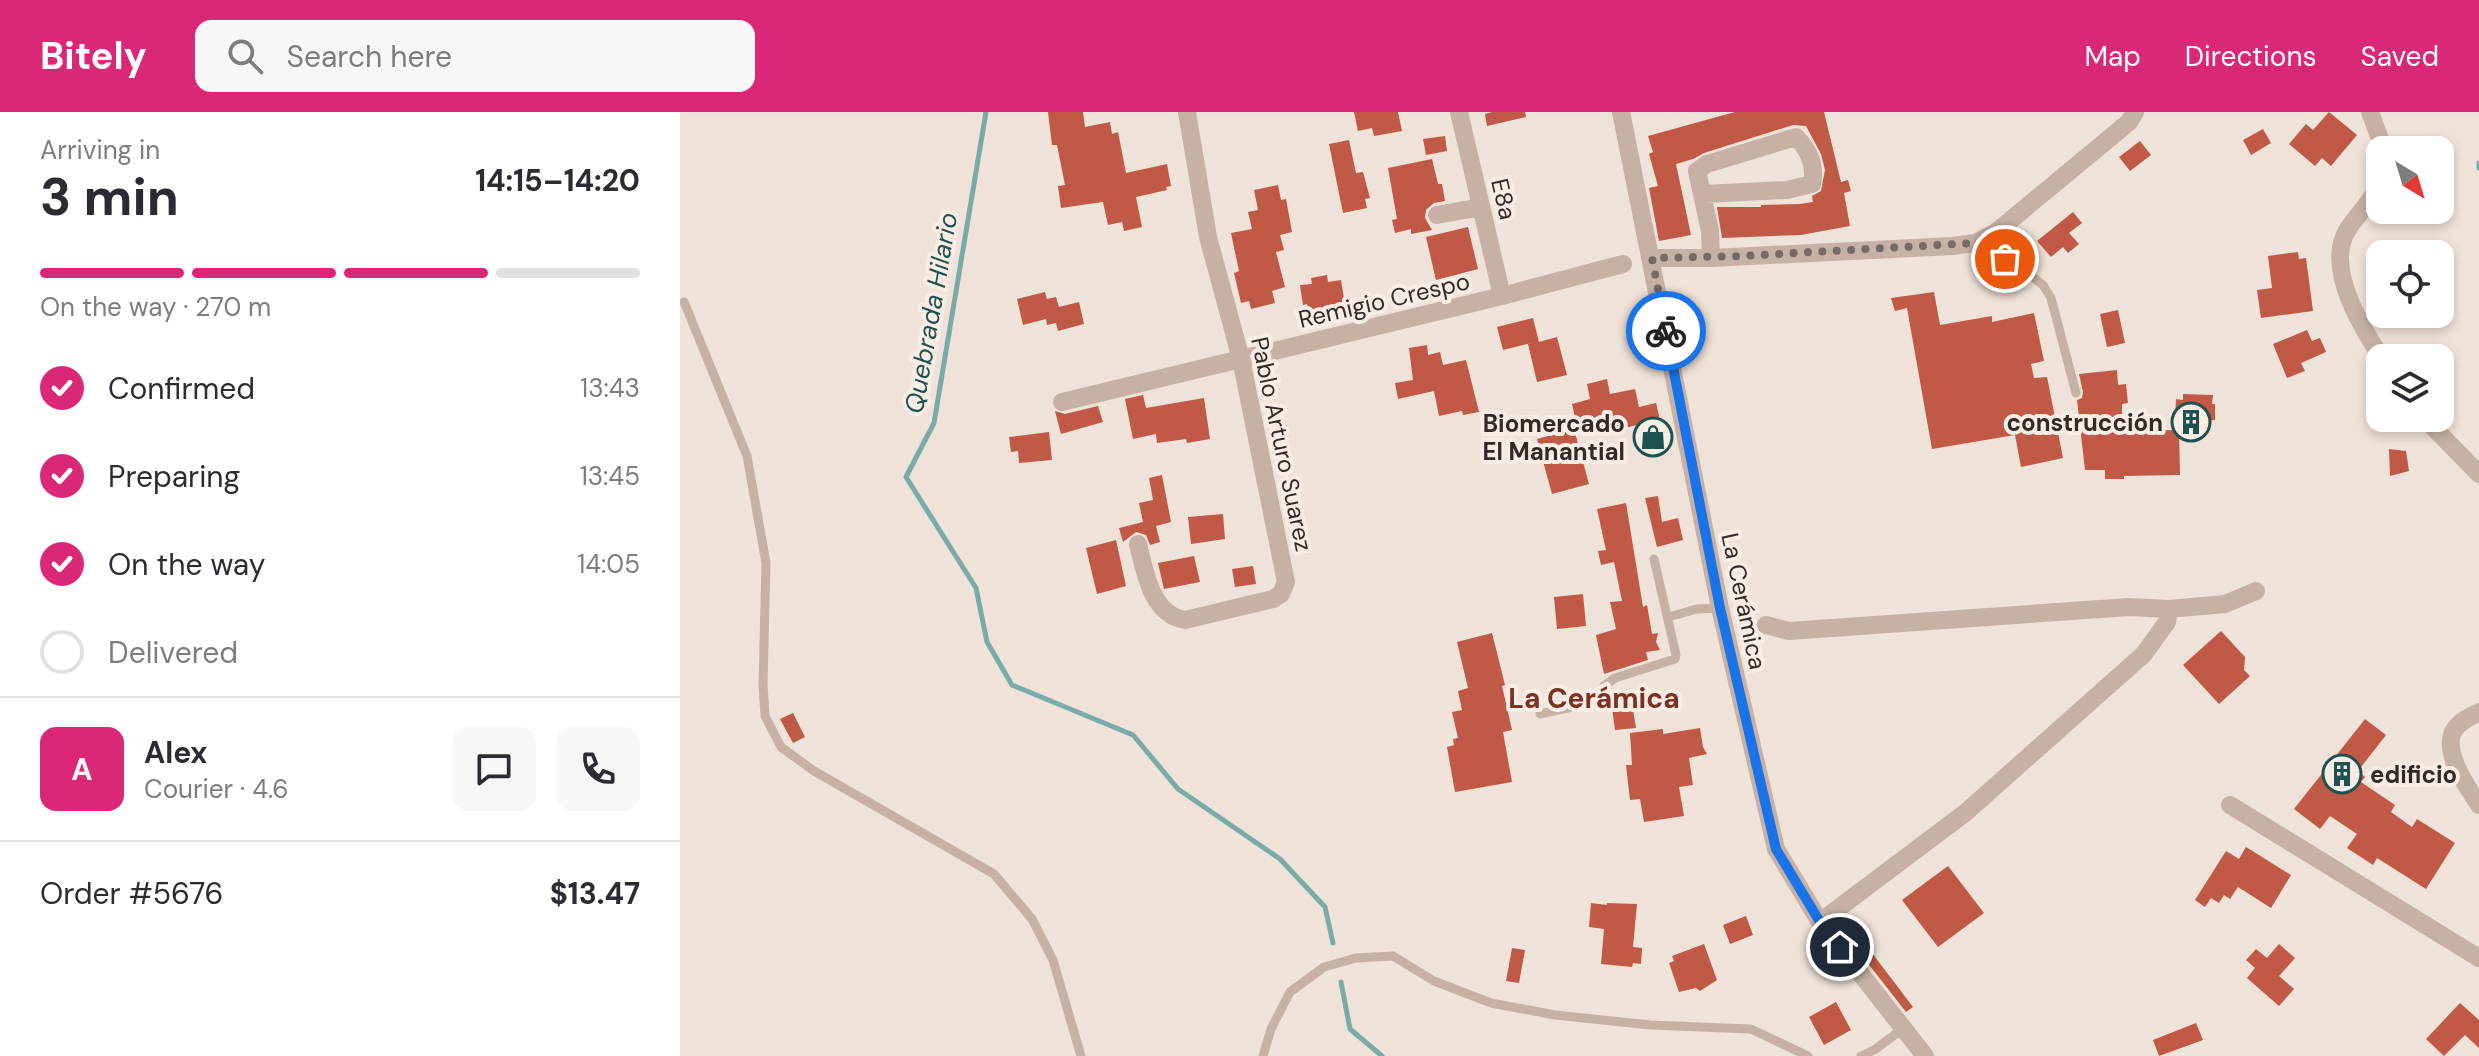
<!DOCTYPE html>
<meta charset="utf-8">
<style>
body{margin:0;font-family:"DM Sans",sans-serif;background:#f7f7f7;color:#2b2b33;height:100vh;display:flex;flex-direction:column;font-size:30px;white-space:nowrap}
*{box-sizing:border-box;margin:0}
p{font-size:26px;color:#7c7c81}
.icon{flex:none;width:44px;height:44px;fill:none;stroke:currentColor;stroke-width:2;stroke-linecap:round;stroke-linejoin:round}
.map{position:relative;flex:1;overflow:hidden}
.details{display:flex;flex-direction:column;background:#fff;width:680px}
.details>*{flex:none}
.needle{width:52px;rotate:142deg}
.buttons{position:absolute;left:1686px;top:24px;display:grid;gap:16px}
.buttons a{display:grid;place-items:center;width:88px;height:88px;border-radius:16px;background:#fff;box-shadow:0 4px 12px #0003;font-size:40px}
.pin{position:absolute;display:grid;place-items:center;width:68px;height:68px;color:#fff;margin:-34px;border:4px solid #fff;border-radius:50%;box-shadow:0 2px 8px #0007}
.courier{position:absolute;display:grid;place-items:center;width:80px;height:80px;margin:-40px;border:6px solid #1a73e8;border-radius:50%;background:#fff;color:#222;box-shadow:0 2px 10px #0007}
.overview em{font-style:normal;font-weight:700}
.overview div{display:flex;flex-direction:column-reverse}
.overview{display:flex;align-items:center;justify-content:space-between;height:136px;padding:0 40px}
h1{font-size:52px;font-weight:700;line-height:60px}
.bar{display:grid;grid-template-columns:repeat(4,1fr);gap:12px 8px;align-content:center;height:96px;padding:0 40px}
.bar i{height:10px;border-radius:6px;background:#e1e1e2}
.bar .selected{background:#db2777}
.bar p{grid-column:span 4}
.line{display:flex;align-items:center;gap:20px;padding:0 40px;border-top:2px solid #e1e1e2}
.line div{flex:1}
.round{display:grid;place-items:center;flex:none;width:84px;height:84px;border-radius:16px;background:#f7f7f7}
ol{padding:0 40px;list-style:none}
li{display:flex;align-items:center;gap:24px;height:88px}
li p{margin-inline-start:auto}
li .icon{padding:8px;border-radius:50%;background:#db2777;color:#fff;stroke-width:4}
li:last-child{color:#7c7c81}
li i{width:44px;height:44px;border:4px solid #e1e1e2;border-radius:50%}
header{display:flex;align-items:center;gap:48px;box-sizing:border-box;height:112px;padding:0 40px;background:#db2777;color:#fff}
header strong{font-size:38px}
nav{display:flex;gap:44px;margin-inline-start:auto;font-size:28px}
.search{width:560px;height:72px;background:#f7f7f7;display:flex;align-items:center;gap:20px;box-sizing:border-box;padding:0 28px;border-radius:16px;color:#7c7c81;font-size:30px}
main{display:flex;flex:1;min-height:0}
.map>svg:first-child{display:block}
.lines{fill:none;stroke-linecap:round;stroke-linejoin:round}
.stream{stroke:#79aba8;stroke-width:5}
.building{fill:#c05946}
.lane{stroke:#c7b1a5;stroke-width:9}
.street{stroke:#c7b1a5;stroke-width:18}
.done{stroke:#756a64;stroke-width:8;stroke-dasharray:0 14.4}
.route{stroke:#1a73e8;stroke-width:10}
.labels{text-anchor:middle;dominant-baseline:central;stroke-width:8;stroke-linejoin:round;paint-order:stroke}
.street-label{font-size:24px;fill:#332926;stroke:#f8ede4}
.poi-label{font-size:24px;font-weight:bold;fill:#332926;stroke:#f8ede4;text-anchor:end}
.water-label{font-size:26px;font-style:italic;fill:#1e5251;stroke:#f8ede4}
.quarter-label{font-size:28px;font-weight:bold;fill:#7d3123;stroke:#f8ede4}
</style>
<header>
<strong>Bitely</strong>
<div class="search"><svg class="icon" aria-label="search" viewBox="0 0 24 24"><circle cx="10" cy="10" r="6"/><path d="M15 15l6 6"/></svg>Search here</div>
<nav><a>Map</a><a>Directions</a><a>Saved</a></nav>
</header>
<main>
<section class="details">
<div class="overview"><div><h1>3 min</h1><p>Arriving in</p></div><em>14:15–14:20</em></div>
<div class="bar"><i class="selected"></i><i class="selected"></i><i class="selected"></i><i></i><p>On the way · 270 m</p></div>
<ol>
<li><svg class="icon" aria-label="check" viewBox="0 0 24 24"><path d="M5 12l5 5 9-10"/></svg>Confirmed<p>13:43</p></li>
<li><svg class="icon" aria-label="check" viewBox="0 0 24 24"><path d="M5 12l5 5 9-10"/></svg>Preparing<p>13:45</p></li>
<li><svg class="icon" aria-label="check" viewBox="0 0 24 24"><path d="M5 12l5 5 9-10"/></svg>On the way<p>14:05</p></li>
<li><i></i>Delivered</li>
</ol>
<div class="line" style="height:144px"><b class="round" style="background:#db2777;color:#fff">A</b><div><b>Alex</b><p>Courier · 4.6</p></div><a class="round"><svg class="icon" aria-label="chat" viewBox="0 0 24 24"><path d="M4 5h16v11H9l-5 4z"/></svg></a><a class="round"><svg class="icon" aria-label="phone" viewBox="0 0 24 24"><path d="M5 4h4l2 5-3 2q2 4 5 5l2-3 5 2v4C11 20 4 13 5 4z"/></svg></a></div>
<div class="line" style="height:104px"><div>Order #5676</div><b>$13.47</b></div>
</section>
<div class="map">
<svg width="1799" height="944" viewBox="0 0 1799 944">
<rect width="100%" height="100%" fill="#efe2d8"/>
<g class="lines">
<!-- stream -->
<path class="stream" d="M306,0L254,311L226,365L296,476L307,530L332,573L453,623L498,677L600,747L645,795L653,831
M1799,51V56
M661,870L670,917L702,944"/>
</g>
<!-- building -->
<path class="building" d="M368,0H403L405,15L430,10L432,22L438,20L446,61L487,52L491,74L486,75L487,78L456,85L462,115L444,119L442,110L428,113L423,90L381,96L378,74L385,73L377,33H372Z
M674,0H718L722,19L694,24L692,16L678,19Z
M812,0H845L846,5L807,14L805,2Z
M1055,0H1144L1161,70L1168,68L1171,79L1164,81L1170,114L1121,123L1042,126L1037,95H1081V93L1120,92L1133,90L1132,84L1141,79L1145,58L1141,42L1126,14L1113,13L1024,41L1013,47L996,52L1011,123L979,129L969,76L978,74L969,42L973,40L968,24Z
M1649,0L1677,23L1651,54L1642,46L1635,54L1609,32L1626,12L1633,18Z
M1583,17L1591,31L1571,43L1563,28Z
M765,24L767,39L746,43L743,27Z
M669,28L676,61L683,60L690,86L685,87L687,96L663,101L649,32Z
M1460,29L1471,43L1450,59L1439,45Z
M752,47L758,72H762L765,89L754,91L746,98L745,106L752,118L731,122V117L715,121L712,108L717,107L708,56Z
M598,73L601,88L606,87L612,120L600,123L604,138L596,140L605,175L592,179L595,191L571,197L569,189L561,191L554,161L559,159L551,121L572,117L568,100L578,98L574,78Z
M1393,100L1402,111L1389,121L1399,132L1388,141L1383,135L1371,145L1357,129Z
M788,115L798,157L756,168L746,125Z
M1618,140L1619,147L1626,146L1633,199L1581,206L1577,178L1592,176L1588,144Z
M647,163L648,170L661,168L665,193L628,199L627,192L623,193L620,173L632,172L631,166Z
M365,180L367,187L376,185L379,195L399,190L404,212L378,219L376,211L367,213L366,207L343,213L337,187Z
M1254,180L1260,213L1312,204V210L1354,201L1364,249L1351,252L1354,266L1367,265L1383,346L1341,355L1335,323L1252,337L1227,196L1215,199L1211,186Z
M1438,198L1445,231L1427,235L1420,202Z
M853,206L859,230L877,225L887,263L857,270L848,232L855,230L823,238L817,215Z
M1627,218L1632,229L1640,226L1646,240L1621,251L1625,259L1607,266L1593,232Z
M747,233L748,243L760,240L763,253L786,248L799,300L783,303L782,299L759,304L754,279L718,287L715,271L733,268L729,236Z
M1437,258L1438,273L1446,272L1448,291L1442,292V319L1499,318L1500,363L1444,364V367H1425V358H1405L1397,288L1402,286L1403,280L1399,262Z
M927,267L930,282L955,277L959,295L976,291L987,338L973,342L966,311L923,321L922,316L899,322L892,292L910,287L907,272Z
M1503,282L1533,283L1532,292H1535V308L1495,310L1496,287L1503,288Z
M463,283L466,296L524,286L530,327L507,331L506,327L477,331L476,322L453,327L445,287Z
M418,294L423,310L381,322L375,299L385,302Z
M894,317L909,372L872,382L857,327Z
M369,320L372,348L339,351L338,339L331,340L329,325Z
M1709,337L1726,339L1729,359L1710,364Z
M482,363L491,410L476,414L480,430L470,433L466,423L456,420L443,430L439,416L463,410L459,391L473,388L469,366Z
M978,384L982,410L998,406L1003,428L977,435L965,386Z
M946,391L963,495L967,493L972,522L978,521L976,530L980,538L966,540L968,548L924,562L916,523L936,517L930,490L942,489L934,450L921,453L918,439L926,438L917,397Z
M543,402L545,427L511,432L508,405Z
M436,428L446,474L417,482L406,436Z
M514,444L520,470L484,477L478,451Z
M573,454L576,472L555,475L552,457Z
M903,482L906,514L877,517L874,485Z
M1541,519L1565,545L1564,558L1570,564L1539,592L1503,553Z
M812,521L825,573L822,574L832,618L823,620L832,670L775,680L767,635L774,633L773,627L778,626L772,600L782,598L778,579L788,576L777,530Z
M951,585L956,616L935,618L931,588Z
M113,601L125,625L113,631L100,607Z
M1685,607L1706,623L1678,659L1685,665L1681,670L1715,693L1711,700L1732,715L1737,707L1775,731L1746,777L1697,746L1693,753L1667,736L1677,722L1650,704L1640,717L1614,697Z
M1020,616L1023,635L1027,642L1009,646L1013,673L999,675L1004,704L964,710L960,687L950,688L946,653H952L950,621L983,617V622Z
M1566,735L1611,763L1591,796L1558,775L1550,787L1544,783L1539,791L1531,786L1525,795L1515,788L1546,739L1559,747Z
M1268,754L1304,801L1258,835L1222,788Z
M911,791L927,793V791L957,792L953,835L962,836L961,852L953,851L952,855L921,852L924,817L909,815Z
M1066,804L1073,823L1050,832L1043,813Z
M1173,816L1233,895L1226,900L1165,822Z
M1024,832L1037,868L1020,879L1016,876L999,880L989,851L994,849L992,844Z
M1599,832L1615,846L1599,864L1614,877L1599,894L1567,866L1575,856L1566,848L1576,837L1587,846Z
M832,836L845,838L839,871L826,869Z
M1156,890L1171,918L1144,933L1129,905Z
M1780,891L1799,908V936L1785,923L1764,944L1746,927Z
M1516,911L1523,928L1479,944L1473,928Z"/>
<g class="lines">
<!-- lane -->
<path class="lane" d="M1295,131L1350,163L1363,173L1371,186L1396,281
M4,190L67,344L86,451L83,572L85,604L101,635L134,659L314,762L352,807L373,848L401,944
M988,505L1017,497L1040,496
M860,602L910,591L918,586L924,574L935,566L995,547L996,543L974,447
M583,944L591,917L610,880L644,855L676,846L713,844L754,869L811,891L875,903L970,913L1071,917L1128,944
M1181,944L1194,938L1224,916"/>
<!-- street -->
<path class="street" d="M779,0L822,184
M941,0L1040,496L1096,737L1140,810L1245,944
M1690,0L1701,30L1702,38
M1700,64C1697,85 1679,100 1668,117C1644,154 1681,215 1702,246
M1023,82L1107,78L1132,72C1136,53 1129,38 1116,25L1027,52L1017,59L1030,119L1031,146
M757,103L801,95
M972,146H1031L1273,134L1295,131L1315,121L1449,10L1455,0
M382,290L822,184L943,152
M1744,306L1799,362
M458,432C465,460 471,502 505,508L593,487L601,482L606,470L561,247L528,125L507,0
M1086,513L1109,519L1449,495L1489,497L1545,492L1576,479
M1799,600C1790,605 1778,610 1773,620C1763,641 1788,676 1799,693
M1550,693L1799,846
M1140,810L1285,701L1464,542L1487,510L1489,497"/>
</g>
<g class="lines">
<!-- done -->
<path class="done" d="M986,219L972,146L1062,144L1295,131L1325,147"/>
<!-- route -->
<path class="route" d="M986,219L1040,496L1096,737L1140,810L1160,835"/>
</g>
<!-- icons -->
<defs>
<g id="building-ring" transform="scale(2)"><circle r="9.5" fill="#f8ede4" stroke="#1e5251" stroke-width="1.5"/><path d="M-4-6H4V6H1V3H-1V6H-4ZM-2.5-4.3h1.7v1.8h-1.7ZM.8-4.3h1.7v1.8H.8ZM-2.5-1h1.7V.8h-1.7ZM.8-1h1.7V.8H.8Z" fill="#1e5251"/></g>
<g id="shop-ring" transform="scale(2)"><circle r="9.5" fill="#f8ede4" stroke="#1e5251" stroke-width="1.5"/><path d="M-5-2.5h2.3a2.7 3.5 0 0 1 5.4 0H5L5.5 6h-11ZM-1.5-2.5h3a1.5 2.3 0 0 0-3 0Z" fill="#1e5251"/></g>
</defs>
<g fill-rule="evenodd">
<use href="#building-ring" x="1511" y="310"/>
<use href="#shop-ring" x="973" y="325"/>
<use href="#building-ring" x="1662" y="662"/>
</g>
<g class="labels">
<!-- street labels -->
<g class="street-label">
<text transform="translate(824 87) rotate(77)">E8a</text>
<text transform="translate(704 188) rotate(-13)">Remigio Crespo</text>
<text transform="translate(602 332) rotate(78)">Pablo Arturo Suarez</text>
<text transform="translate(1064 489) rotate(78)">La Cerámica</text>
</g>
<!-- poi labels -->
<g class="poi-label">
<text x="1483" y="310">construcción</text>
<text x="945" y="311">Biomercado<tspan x="945" dy="28">El Manantial</tspan></text>
<text x="1690" y="662" text-anchor="start">edificio</text>
</g>
<!-- water labels -->
<g class="water-label">
<text transform="translate(251 201) rotate(-80)">Quebrada Hilario</text>
</g>
<!-- quarter labels -->
<g class="quarter-label">
<text x="914" y="586">La Cerámica</text>
</g>
</g>
</svg>
<div class="buttons">
<a><svg class="needle" viewBox="-14 -14 28 28"><path d="M0-13l5 13h-10z" fill="#e53935"/><path d="M0 13l5-13h-10z" fill="#7c7c81"/></svg></a>
<a><svg class="icon" aria-label="locate" viewBox="0 0 24 24"><circle cx="12" cy="12" r="6"/><path d="M12 2v4M12 18v4M2 12h4M18 12h4"/></svg></a>
<a><svg class="icon" aria-label="layers" viewBox="0 0 24 24"><path d="M12 4l9 5-9 5-9-5zM3 14l9 5 9-5"/></svg></a>
</div>
<div class="pin" style="left:1325px;top:147px;background:#ea580c"><svg class="icon" aria-label="bag" viewBox="0 0 24 24"><path d="M5 8h14l-1 12H6zM9 8a3 3 0 0 1 6 0"/></svg></div>
<div class="pin" style="left:1160px;top:835px;background:#1f2937"><svg class="icon" aria-label="home" viewBox="0 0 24 24"><path d="M3 11l9-7 9 7M6 9v11h12V9"/></svg></div>
<div class="courier" style="left:986px;top:219px"><svg class="icon" aria-label="bike" viewBox="0 0 24 24"><circle cx="6" cy="16" r="4"/><circle cx="18" cy="16" r="4"/><path d="M6 16l4-8h5l3 8M10 8l3 8H6M13 5h3"/></svg></div>
</div>
</main>
